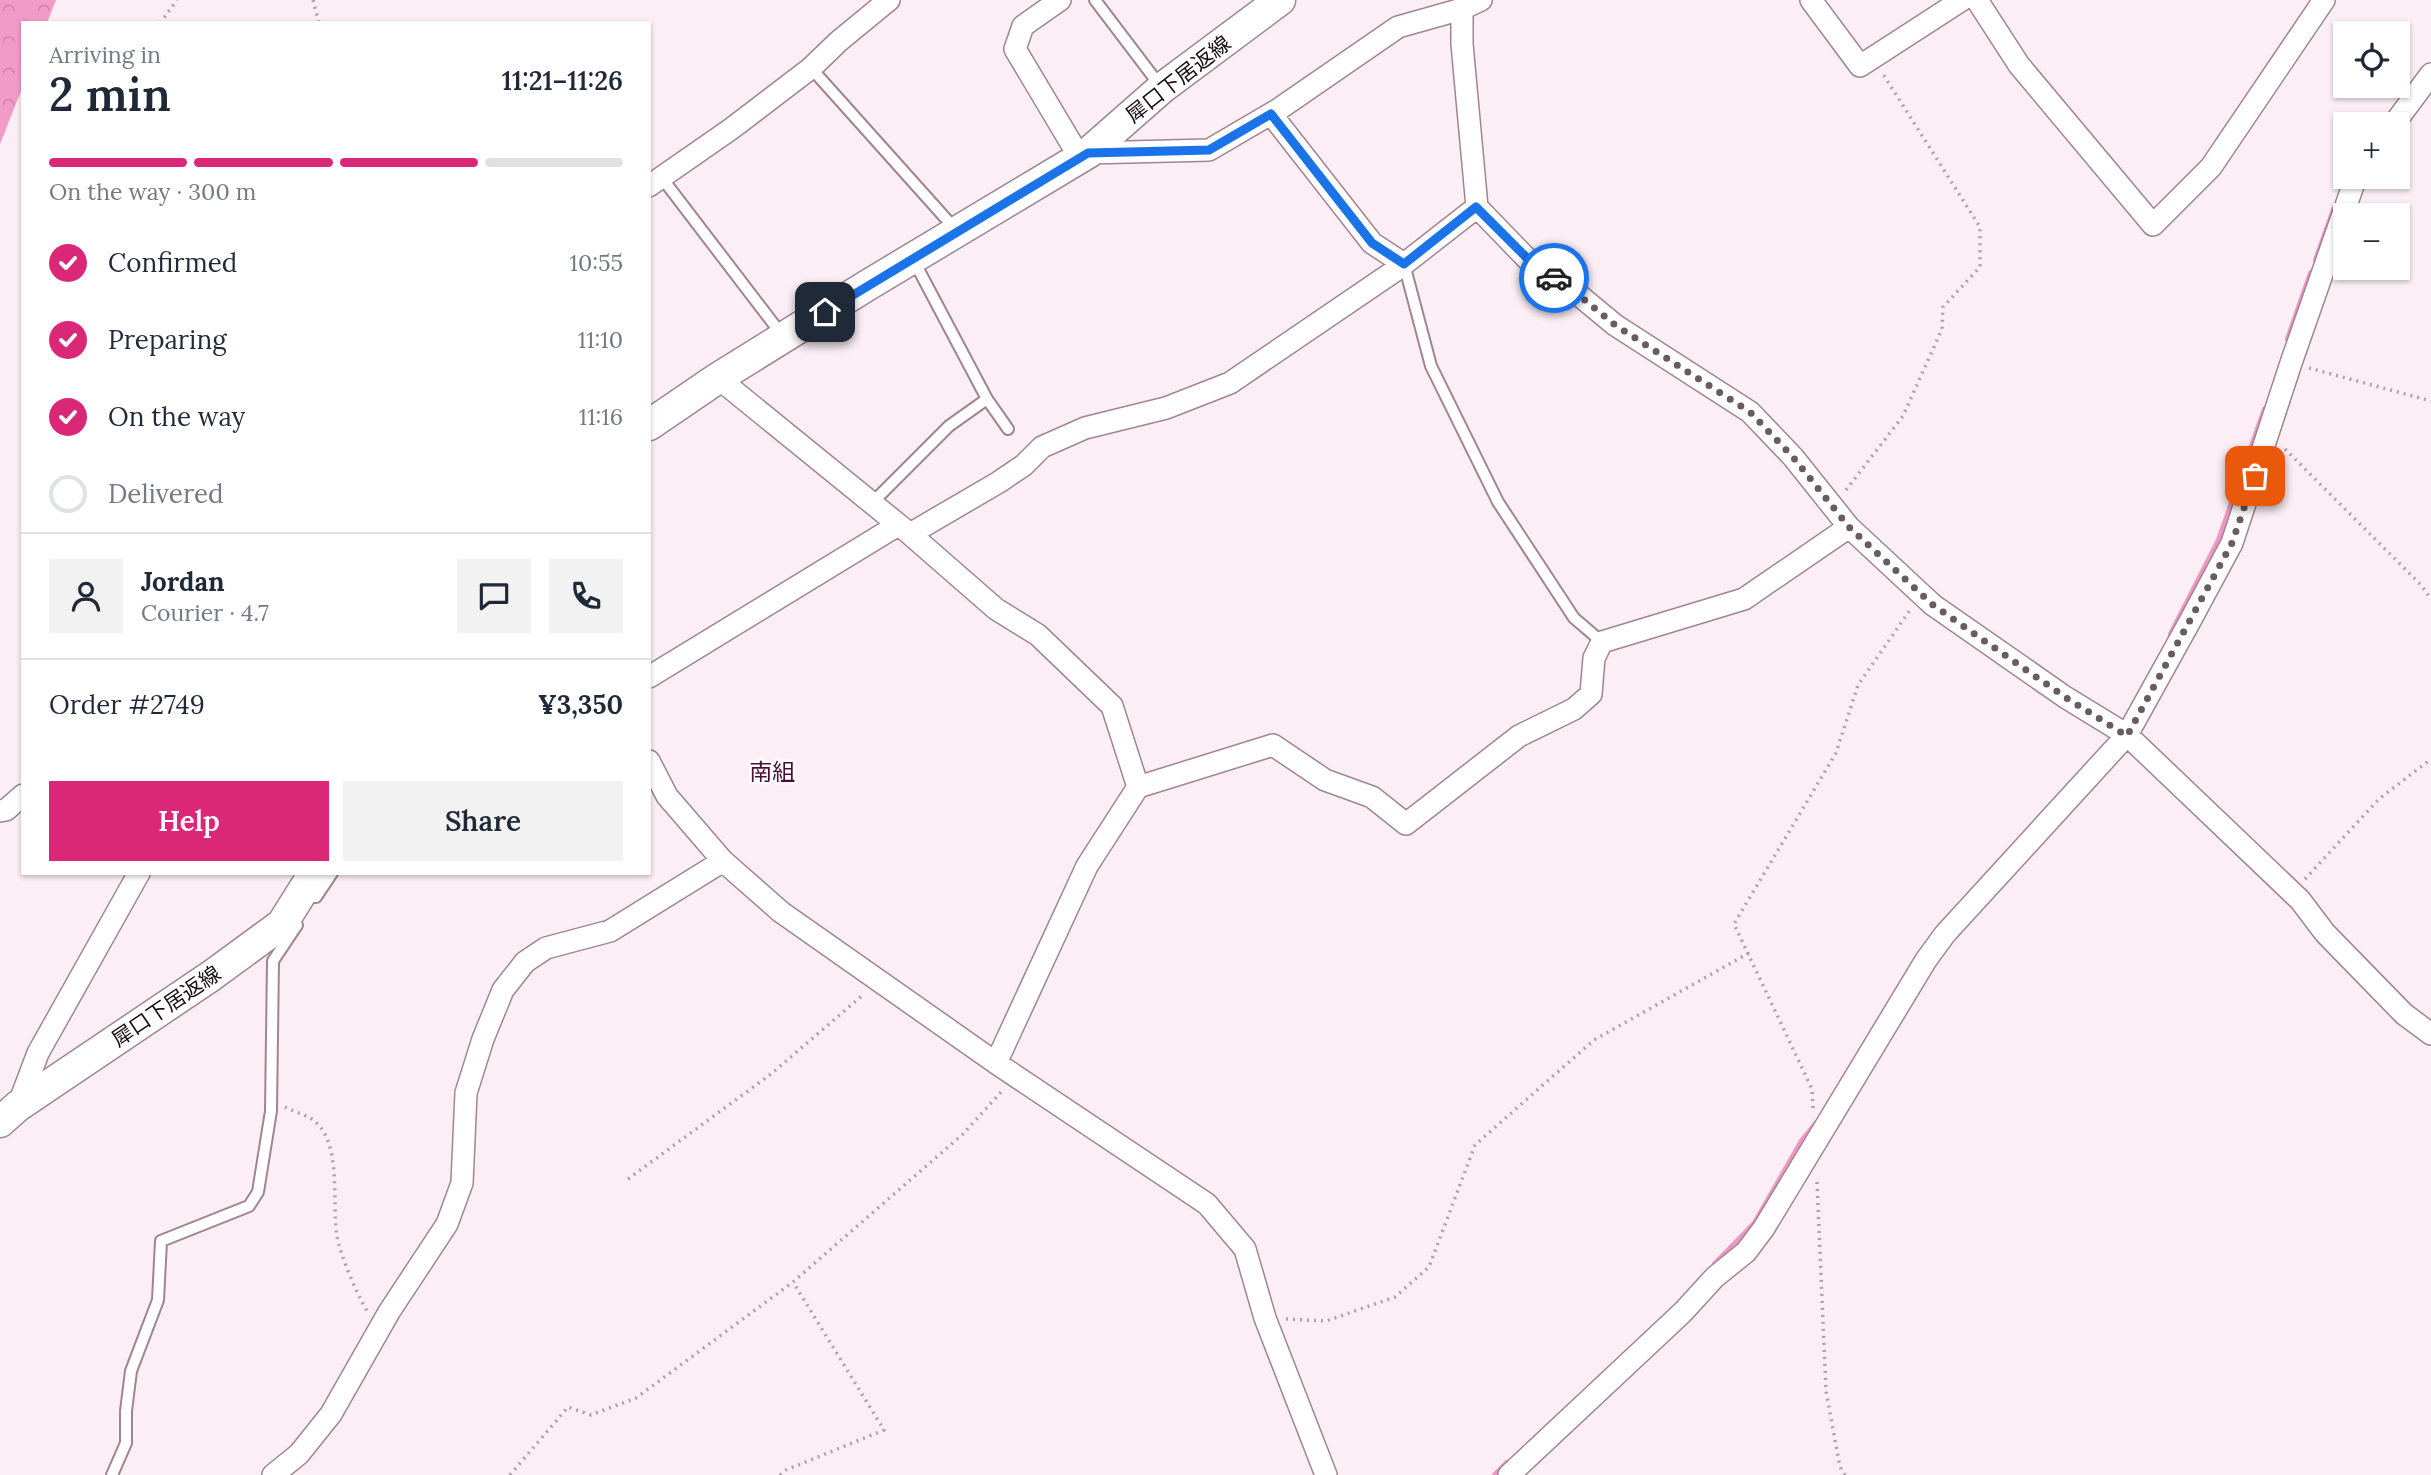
<!DOCTYPE html>
<meta charset="utf-8">
<style>
body{margin:0;font-family:Lora,"Noto Sans JP",serif;background:#f2f2f3;color:#1f2937;height:100vh;display:flex;flex-direction:column;font-size:26px;white-space:nowrap}
*{box-sizing:border-box;margin:0}
p{font-size:23px;color:#747a83}
.icon{flex:none;width:38px;height:38px;fill:none;stroke:currentColor;stroke-width:2;stroke-linecap:round;stroke-linejoin:round}
.map{position:relative;flex:1;overflow:hidden}
.sheet{position:absolute;left:21px;top:21px;width:630px;height:854px;display:flex;flex-direction:column;background:#fff;border-radius:0px;box-shadow:0 2px 5px #0004}
.sheet>*{flex:none}
.buttons{position:absolute;left:2333px;top:21px;display:grid;gap:14px}
.buttons a{display:grid;place-items:center;width:77px;height:77px;border-radius:0px;background:#fff;box-shadow:0 2px 5px #0004;font-size:35px}
.pin{position:absolute;display:grid;place-items:center;width:60px;height:60px;color:#fff;margin:-30px;border-radius:14px;box-shadow:0 4px 10px #0006}
.courier{position:absolute;display:grid;place-items:center;width:70px;height:70px;margin:-35px;border:5px solid #1a73e8;border-radius:50%;background:#fff;color:#222;box-shadow:0 2px 9px #0007}
.headline em{font-style:normal;font-weight:600}
.headline div{display:flex;flex-direction:column-reverse}
.headline{display:flex;align-items:center;justify-content:space-between;height:119px;padding:0 28px}
h1{font-size:46px;font-weight:600;line-height:52px}
.bar{display:grid;grid-template-columns:repeat(4,1fr);gap:10px 7px;align-content:center;height:84px;padding:0 28px}
.bar i{height:9px;border-radius:5px;background:#e0e1e3}
.bar .current{background:#db2777}
.bar p{grid-column:span 4}
.line{display:flex;align-items:center;gap:18px;padding:0 28px;border-top:2px solid #e0e1e3}
.line div{flex:1}
.round{display:grid;place-items:center;flex:none;width:74px;height:74px;border-radius:0px;background:#f2f2f3}
ol{padding:0 28px;list-style:none}
li{display:flex;align-items:center;gap:21px;height:77px}
li p{margin-inline-start:auto}
li .icon{padding:7px;border-radius:50%;background:#db2777;color:#fff;stroke-width:4}
li:last-child{color:#747a83}
li i{width:38px;height:38px;border:4px solid #e0e1e3;border-radius:50%}
.action{display:flex;gap:14px;margin-top:auto;padding:14px 28px}
.action a{flex:1;height:80px;border-radius:0px;background:#db2777;color:#fff;font-size:28px;font-weight:600;line-height:80px;text-align:center}
.action a+a{background:#f2f2f3;color:#1f2937}
.map>svg:first-child{display:block}
.forest{fill:url(#forest-crowns)}
.lines{fill:none;stroke-linecap:round;stroke-linejoin:round}
.stream{stroke:#ee97c5;stroke-width:6}
.service-casing{stroke:#a18492;stroke-width:14}
.minor-casing{stroke:#a18492;stroke-width:24}
.secondary-casing{stroke:#a18492;stroke-width:33}
.path{stroke:#ada1a6;stroke-width:3.5;stroke-dasharray:2 5;stroke-linecap:butt}
.service{stroke:#fff;stroke-width:10}
.minor{stroke:#fff;stroke-width:21}
.secondary{stroke:#fff;stroke-width:30}
.done{stroke:#675c61;stroke-width:7;stroke-dasharray:0 12.6}
.route{stroke:#1a73e8;stroke-width:9}
.labels{text-anchor:middle;dominant-baseline:central;stroke-width:5;stroke-linejoin:round;paint-order:stroke}
.street-label{font-size:21px;fill:#170d12;stroke:#fff}
.neighbourhood-label{font-size:23px;fill:#4a0d33;stroke:#fff}
</style>
<div class="map">
<svg width="2431" height="1475" viewBox="0 0 2431 1475">
<defs>
<pattern id="forest-crowns" width="20" height="18" patternUnits="userSpaceOnUse" patternTransform="scale(1.75)"><rect width="20" height="18" fill="#f29bc9"/><path d="M2 6a3 3 0 1 1 6 0M12 15a3 3 0 1 1 6 0" fill="none" stroke="#cf84ac"/></pattern>
</defs>
<rect width="100%" height="100%" fill="#fbeef4"/>
<!-- forest -->
<path class="forest" d="M0,0H56L47,23H23V86L0,144Z"/>
<g class="lines">
<!-- stream -->
<path class="stream" d="M2316,260L2335,207
M2288,339L2311,273
M2171,634L2219,540L2265,409
M1715,1264L1755,1223L1802,1141L1816,1124
M1495,1475L1507,1463"/>
<!-- service casing -->
<g class="service-casing">
<path id="service" d="M1095,0L1161,87
M811,68L956,230
M662,178L782,335
M914,261L987,399L1008,429
M1404,264L1431,366L1498,502L1574,618L1602,642
M872,503L949,426L987,399
M316,897L332,873
M112,1475L126,1443V1411L131,1371L158,1300L161,1241L249,1206L258,1192L271,1111L273,961L297,925"/>
</g>
<!-- minor casing -->
<g class="minor-casing">
<path id="minor" d="M1060,0L1023,26L1015,49L1080,158
M1811,0L1860,66L1962,0
M1977,0L2019,65L2153,225L2211,167L2324,0
M1462,9V44L1477,207L1534,266L1574,291L1615,325L1750,412L1793,457L1849,527L1933,605L2065,697L2127,735L2300,900L2325,933L2404,1014L2431,1034
M1271,114L1372,243L1404,264
M2394,124L2431,74
M1088,153L1209,150L1279,109L1398,27L1462,9L1481,0
M649,186L731,129L811,68L839,41L889,0
M718,378L910,534L999,482L1024,465L1042,447L1085,428L1166,408L1230,383L1399,268L1477,207
M910,534L996,609L1038,635L1112,706L1138,787L1273,745L1325,780L1372,797L1406,824L1519,736L1574,709L1591,694L1594,658L1602,642L1744,599L1849,527
M649,677L898,525
M649,761L667,796L723,861L781,912L996,1063L1207,1204L1245,1249L1265,1318L1326,1475
M0,811L6,810L23,795
M996,1063L1087,866L1138,787
M18,1106L38,1053L139,873
M273,1475L299,1454L331,1414L389,1312L447,1224L462,1183L466,1093L483,1039L503,990L525,962L546,948L610,931L723,861
M1509,1475L1683,1312L1715,1277L1746,1252L1764,1228L1926,960L1945,934L2127,735L2189,623L2232,543L2291,363L2356,177"/>
</g>
<!-- secondary casing -->
<g class="secondary-casing">
<path id="secondary" d="M649,425L718,378L868,285L1088,153L1162,88L1280,0
M0,1122L18,1106L211,976L282,924L314,873"/>
</g>
<!-- path -->
<path class="path" d="M313,0L319,23
M160,23L177,0
M2309,368L2431,401
M2285,449L2421,585L2431,599
M1846,490L1903,416L1942,329L1943,307L1980,267V227L1883,74
M2305,879L2379,799L2431,759
M285,1107C293,1111 303,1114 310,1118C344,1138 331,1204 337,1236C340,1255 357,1294 367,1311
M1813,1108L1812,1089L1734,924L1836,753L1858,685L1910,610
M628,1179L771,1074L864,994
M1817,1182L1826,1391L1840,1467L1845,1475
M1286,1319L1326,1321L1395,1297L1429,1267L1475,1145L1594,1040L1749,953
M510,1475L568,1407L591,1415L636,1398L793,1282L963,1134L1002,1091
M780,1475L786,1470L884,1430L793,1282"/>
<!-- service -->
<use href="#service" class="service"/>
<!-- minor -->
<use href="#minor" class="minor"/>
<!-- secondary -->
<use href="#secondary" class="secondary"/>
</g>
<g class="lines">
<!-- done -->
<path class="done" d="M1554,278L1574,291L1615,325L1750,412L1793,457L1849,527L1933,605L2065,697L2127,736L2232,543L2255,476"/>
<!-- route -->
<path class="route" d="M825,312L1088,153L1209,150L1271,114L1372,243L1404,264L1476,207L1534,265L1554,278"/>
</g>
<g class="labels">
<!-- street labels -->
<g class="street-label">
<text transform="translate(1178 79) rotate(-38)">犀口下居返線</text>
<text transform="translate(166 1006) rotate(-34)">犀口下居返線</text>
</g>
<!-- neighbourhood labels -->
<g class="neighbourhood-label">
<text x="772" y="771">南組</text>
</g>
</g>
</svg>
<div class="buttons">
<a><svg class="icon" aria-label="locate" viewBox="0 0 24 24"><circle cx="12" cy="12" r="6"/><path d="M12 2v4M12 18v4M2 12h4M18 12h4"/></svg></a>
<a>+</a>
<a>−</a>
</div>
<div class="pin" style="left:2255px;top:476px;background:#ea580c"><svg class="icon" aria-label="bag" viewBox="0 0 24 24"><path d="M5 8h14l-1 12H6zM9 8a3 3 0 0 1 6 0"/></svg></div>
<div class="pin" style="left:825px;top:312px;background:#1f2937"><svg class="icon" aria-label="home" viewBox="0 0 24 24"><path d="M3 11l9-7 9 7M6 9v11h12V9"/></svg></div>
<div class="courier" style="left:1554px;top:278px"><svg class="icon" aria-label="car" viewBox="0 0 24 24"><path d="M5 17H2v-5l4-1 3-4h7l3 4 3 1v5h-3M9 17h6M6 11h13"/><circle cx="7" cy="17" r="2"/><circle cx="17" cy="17" r="2"/></svg></div>
<section class="sheet">
<div class="headline"><div><h1>2 min</h1><p>Arriving in</p></div><em>11:21–11:26</em></div>
<div class="bar"><i class="current"></i><i class="current"></i><i class="current"></i><i></i><p>On the way · 300 m</p></div>
<ol>
<li><svg class="icon" aria-label="check" viewBox="0 0 24 24"><path d="M5 12l5 5 9-10"/></svg>Confirmed<p>10:55</p></li>
<li><svg class="icon" aria-label="check" viewBox="0 0 24 24"><path d="M5 12l5 5 9-10"/></svg>Preparing<p>11:10</p></li>
<li><svg class="icon" aria-label="check" viewBox="0 0 24 24"><path d="M5 12l5 5 9-10"/></svg>On the way<p>11:16</p></li>
<li><i></i>Delivered</li>
</ol>
<div class="line" style="height:126px"><a class="round"><svg class="icon" aria-label="person" viewBox="0 0 24 24"><circle cx="12" cy="8" r="4"/><path d="M4 21q1-7 8-7t8 7"/></svg></a><div><b>Jordan</b><p>Courier · 4.7</p></div><a class="round"><svg class="icon" aria-label="chat" viewBox="0 0 24 24"><path d="M4 5h16v11H9l-5 4z"/></svg></a><a class="round"><svg class="icon" aria-label="phone" viewBox="0 0 24 24"><path d="M5 4h4l2 5-3 2q2 4 5 5l2-3 5 2v4C11 20 4 13 5 4z"/></svg></a></div>
<div class="line" style="height:91px"><div>Order #2749</div><b>¥3,350</b></div>
<div class="action"><a>Help</a><a>Share</a></div>
</section>
</div>
